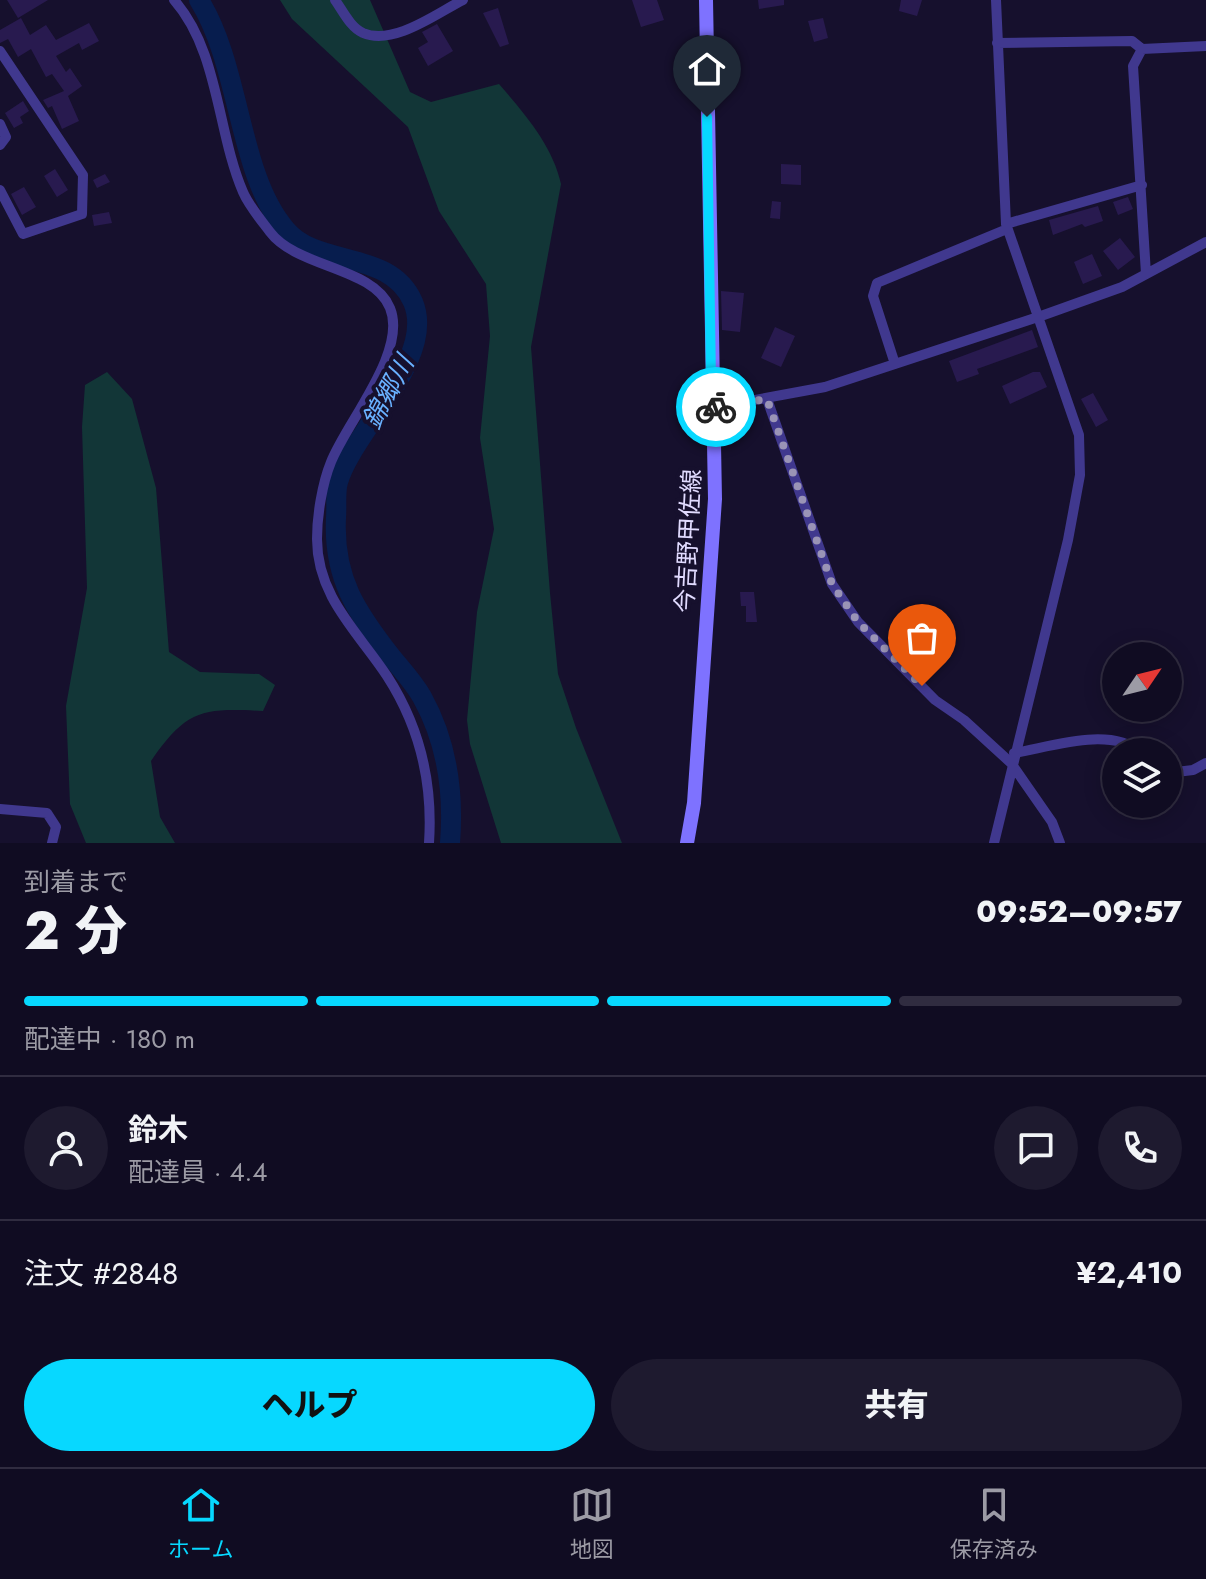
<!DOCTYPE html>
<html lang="ja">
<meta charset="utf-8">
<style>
body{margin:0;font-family:Jost,"Noto Sans JP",sans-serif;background:#1e1a2f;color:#f1f3f6;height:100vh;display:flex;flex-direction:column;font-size:30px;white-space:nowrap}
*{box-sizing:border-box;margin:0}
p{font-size:26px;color:#9c9ba5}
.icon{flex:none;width:44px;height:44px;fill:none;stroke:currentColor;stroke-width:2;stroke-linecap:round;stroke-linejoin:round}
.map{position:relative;height:843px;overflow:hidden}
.sheet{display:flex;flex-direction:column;background:#100c22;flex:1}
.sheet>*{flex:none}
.needle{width:52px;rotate:55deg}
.buttons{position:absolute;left:1102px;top:642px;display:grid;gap:16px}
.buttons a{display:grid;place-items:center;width:80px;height:80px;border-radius:50%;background:#100c22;box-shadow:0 4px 20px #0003,0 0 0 2px #302c40;font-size:40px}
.pin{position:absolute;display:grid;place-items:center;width:68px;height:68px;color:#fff;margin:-82px -34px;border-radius:50% 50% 50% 0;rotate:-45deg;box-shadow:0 0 8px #0007}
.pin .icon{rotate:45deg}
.courier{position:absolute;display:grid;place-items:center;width:80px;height:80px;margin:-40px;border:6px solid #07d8ff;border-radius:50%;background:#fff;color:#222;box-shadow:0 2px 10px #0007}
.head em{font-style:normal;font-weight:800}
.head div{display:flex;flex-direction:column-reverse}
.head{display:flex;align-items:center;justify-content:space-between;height:136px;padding:0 24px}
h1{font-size:52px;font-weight:800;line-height:60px}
.bar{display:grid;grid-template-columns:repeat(4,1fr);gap:12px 8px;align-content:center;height:96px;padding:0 24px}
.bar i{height:10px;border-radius:6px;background:#302c40}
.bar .current{background:#07d8ff}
.bar p{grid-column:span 4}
.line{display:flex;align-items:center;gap:20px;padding:0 24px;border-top:2px solid #302c40}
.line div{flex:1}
.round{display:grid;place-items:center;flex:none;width:84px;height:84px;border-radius:42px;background:#1e1a2f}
.action{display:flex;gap:16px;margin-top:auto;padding:16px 24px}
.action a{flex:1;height:92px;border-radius:48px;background:#07d8ff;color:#111;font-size:32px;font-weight:800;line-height:92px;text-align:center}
.action a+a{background:#1e1a2f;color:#f1f3f6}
.tabs{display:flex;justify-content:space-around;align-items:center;height:112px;border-top:2px solid #302c40;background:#100c22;font-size:22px;color:#9c9ba5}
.tabs a{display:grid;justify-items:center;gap:4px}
.tabs .current{color:#07d8ff}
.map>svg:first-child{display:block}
.green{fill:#123637}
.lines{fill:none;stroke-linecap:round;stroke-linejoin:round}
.river{stroke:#071d4e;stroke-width:20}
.building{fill:#281a4f}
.minor{stroke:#40388e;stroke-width:10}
.secondary{stroke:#7e72ff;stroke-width:14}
.done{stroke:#9a94b6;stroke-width:8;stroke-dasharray:0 14.4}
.route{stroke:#07d8ff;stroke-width:10}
.labels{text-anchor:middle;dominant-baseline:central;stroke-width:8;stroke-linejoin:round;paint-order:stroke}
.street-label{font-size:24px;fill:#e1dbff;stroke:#16102d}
.water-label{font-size:26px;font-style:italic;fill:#69b1ff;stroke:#16102d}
</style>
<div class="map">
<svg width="1206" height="843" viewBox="0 0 1206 843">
<rect width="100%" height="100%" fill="#16102d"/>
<!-- green -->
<path class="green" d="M280,0H370L410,92L431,102L499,84C524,113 553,146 561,184L531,347L550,593L558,674L576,728L622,843H501L470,744L467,720L477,612L494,529L480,438L490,336L486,284L439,211L408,127L292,19Z
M107,372L132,399L156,488L169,652L200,672L259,674L275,685L263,711C202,708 187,709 151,761L160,817L175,843H86L70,804L66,706L87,588L82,427L85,385Z"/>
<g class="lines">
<!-- river -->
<path class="river" d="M199,0C241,67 238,175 286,230C318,268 390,249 413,302C437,358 352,432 338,482C335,492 337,506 336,518C333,578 356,612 393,659C403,671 414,683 422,697C447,742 454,793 450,843"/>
</g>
<!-- building -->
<path class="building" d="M7,0H48L18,18Z
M632,0H657L664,20L641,27Z
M758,0H784V5L759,9Z
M901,0H922L917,16L899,11Z
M498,8L509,44L500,47L483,13Z
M21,18L30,35L46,25L56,40L89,23L99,41L82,50L79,43L56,56L66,72L70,68L82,86L68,96L79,121L62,129L52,106L48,108L43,100L64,91L52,74L46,77L31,49L18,57L8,39L0,43V30Z
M823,18L828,38L814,42L808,21Z
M437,24L453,51L428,66L418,48L428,42L422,32Z
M23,101L29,111L20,117L23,123L14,128L5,113Z
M781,164L801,165V185L781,184Z
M55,169L68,190L57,197L44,176Z
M105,174L110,182L97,188L93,180Z
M24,187L36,207L22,215L11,194Z
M1128,197L1133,209L1118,215L1113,202Z
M772,201L781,202L780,219L770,218Z
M1098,206L1103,221L1085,227L1082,224L1053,235L1049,220Z
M109,212L112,223L94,226L92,215Z
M1120,238L1135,257L1118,270L1103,251Z
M1092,254L1102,276L1083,284L1074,262Z
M721,291L744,293L740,332L722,330Z
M775,327L795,336L781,367L761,358Z
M1032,330L1038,347L977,369L979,374L957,382L949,361Z
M1033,372H1040L1047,387L1010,404L1002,386Z
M1093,393L1108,420L1096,427L1081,399Z
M740,592H754L757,622H746V606H741Z"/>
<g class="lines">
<!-- minor -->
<path class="minor" d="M174,0C219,51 217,132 243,192C249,206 261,220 270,232C297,268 374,267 390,308C408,352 346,423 331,462C322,484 317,516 317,539C317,597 359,633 387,676C420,727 433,783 429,843
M335,0C343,11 350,27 363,33C394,46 437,13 463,0
M997,43L1132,41L1142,49
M0,51L83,175L82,214L23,234L0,190
M0,124L6,137L0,145
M1006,224L1142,185
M1146,274L1133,66L1142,49L1206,46
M895,364L873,296L877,283L1007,229
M767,399L832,584L858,622L935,700L964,720L1011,763L1052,822L1060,843
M712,408L825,387L1041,316L1122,287L1206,242
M1014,753C1050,747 1110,726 1140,752
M1168,773L1193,770L1206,763
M0,809L47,813L56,827L52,843
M994,843L1068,540L1080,475L1079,435L1006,224L996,0"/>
<!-- secondary -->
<path class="secondary" d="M687,843L694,803L715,499L706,0"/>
</g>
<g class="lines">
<!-- done -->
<path class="done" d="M716,407L767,399L832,584L858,622L922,686"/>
<!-- route -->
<path class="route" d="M707,117L711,382L712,408L716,407"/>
</g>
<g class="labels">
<!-- street labels -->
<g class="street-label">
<text transform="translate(688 541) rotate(-87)">今吉野甲佐線</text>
</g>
<!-- water labels -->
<g class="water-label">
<text transform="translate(388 392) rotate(-62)">錦郷川</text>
</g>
</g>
</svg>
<div class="buttons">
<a><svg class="needle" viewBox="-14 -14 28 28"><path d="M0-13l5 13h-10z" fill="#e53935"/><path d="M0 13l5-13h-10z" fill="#9c9ba5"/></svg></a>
<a><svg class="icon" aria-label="layers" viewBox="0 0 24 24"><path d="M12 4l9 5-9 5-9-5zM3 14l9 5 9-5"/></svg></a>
</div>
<div class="pin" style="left:922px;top:686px;background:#ea580c"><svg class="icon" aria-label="bag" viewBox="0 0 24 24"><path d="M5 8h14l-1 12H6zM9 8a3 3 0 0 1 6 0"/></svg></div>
<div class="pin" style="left:707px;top:117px;background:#1f2937"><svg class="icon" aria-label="home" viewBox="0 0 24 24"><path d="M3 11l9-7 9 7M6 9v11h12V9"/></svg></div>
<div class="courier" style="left:716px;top:407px"><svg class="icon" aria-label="bike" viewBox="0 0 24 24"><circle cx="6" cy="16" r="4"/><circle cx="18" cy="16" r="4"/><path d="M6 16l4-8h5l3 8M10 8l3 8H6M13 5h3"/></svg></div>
</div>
<section class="sheet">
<div class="head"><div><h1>2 分</h1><p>到着まで</p></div><em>09:52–09:57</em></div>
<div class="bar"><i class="current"></i><i class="current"></i><i class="current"></i><i></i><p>配達中 · 180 m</p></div>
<div class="line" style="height:144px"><a class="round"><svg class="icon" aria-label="person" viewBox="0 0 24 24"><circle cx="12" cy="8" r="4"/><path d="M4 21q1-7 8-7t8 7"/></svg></a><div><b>鈴木</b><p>配達員 · 4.4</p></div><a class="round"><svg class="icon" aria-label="chat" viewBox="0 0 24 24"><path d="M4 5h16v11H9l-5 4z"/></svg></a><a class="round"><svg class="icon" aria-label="phone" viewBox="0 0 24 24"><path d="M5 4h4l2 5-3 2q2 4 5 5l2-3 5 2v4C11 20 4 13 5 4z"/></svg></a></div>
<div class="line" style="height:104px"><div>注文 #2848</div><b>¥2,410</b></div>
<div class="action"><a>ヘルプ</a><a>共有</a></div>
</section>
<nav class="tabs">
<a class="current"><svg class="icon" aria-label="home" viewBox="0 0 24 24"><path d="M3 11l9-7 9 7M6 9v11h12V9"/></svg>ホーム</a>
<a><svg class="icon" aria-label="map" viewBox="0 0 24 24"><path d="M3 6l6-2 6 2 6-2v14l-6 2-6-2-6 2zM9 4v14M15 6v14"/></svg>地図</a>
<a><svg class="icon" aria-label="saved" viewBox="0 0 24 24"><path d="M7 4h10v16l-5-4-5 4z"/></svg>保存済み</a>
</nav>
